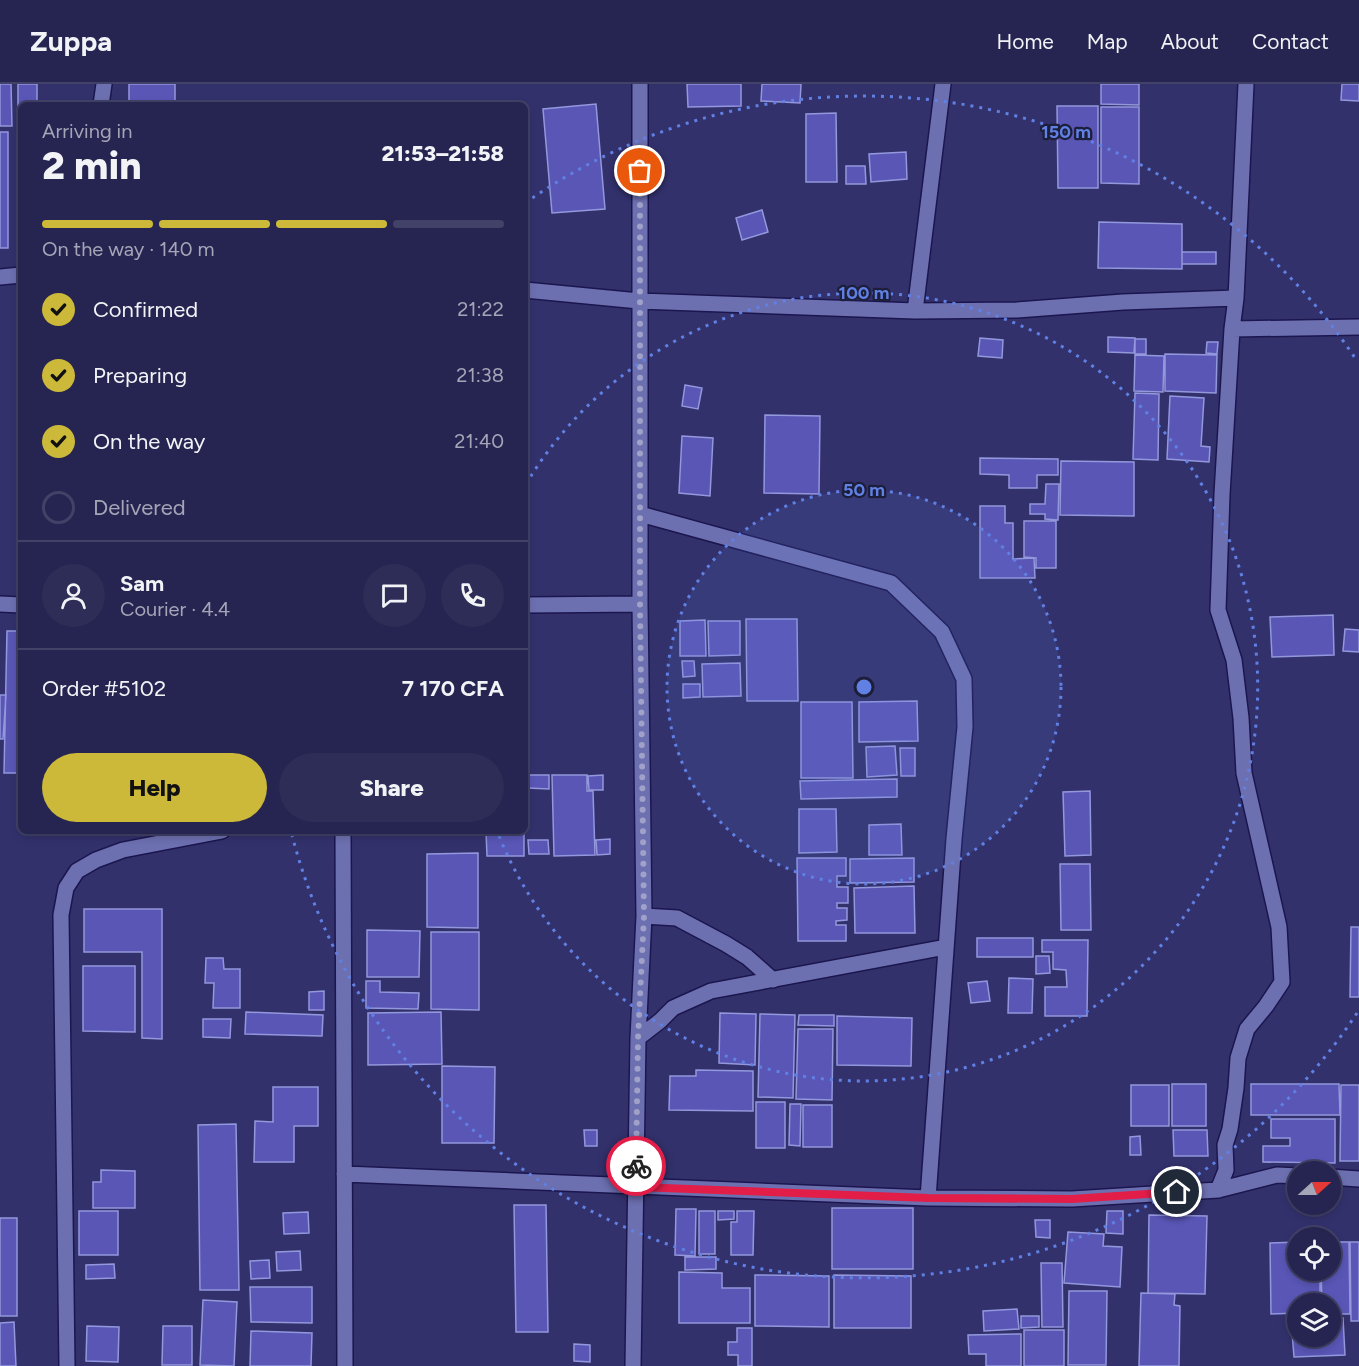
<!DOCTYPE html>
<meta charset="utf-8">
<style>
body{margin:0;font-family:Figtree,sans-serif;background:#2e2d58;color:#f1f3f6;height:100vh;display:flex;flex-direction:column;font-size:22px;white-space:nowrap}
*{box-sizing:border-box;margin:0}
p{font-size:20px;color:#a4a5b7}
.icon{flex:none;width:33px;height:33px;fill:none;stroke:currentColor;stroke-width:2;stroke-linecap:round;stroke-linejoin:round}
.map{position:relative;flex:1;overflow:hidden}
.side{position:absolute;left:18px;top:18px;width:510px;height:732px;display:flex;flex-direction:column;background:#262551;border-radius:9px;box-shadow:0 3px 9px #0003,0 0 0 2px #424268}
.side>*{flex:none}
.needle{width:39px;rotate:69deg}
.buttons{position:absolute;left:1287px;top:1077px;display:grid;gap:12px}
.buttons a{display:grid;place-items:center;width:54px;height:54px;border-radius:50%;background:#262551;box-shadow:0 3px 9px #0003,0 0 0 2px #424268;font-size:30px}
.pin{position:absolute;display:grid;place-items:center;width:51px;height:51px;color:#fff;margin:-26px;border:3px solid #fff;border-radius:50%;box-shadow:0 2px 6px #0007}
.courier{position:absolute;display:grid;place-items:center;width:60px;height:60px;margin:-30px;border:4px solid #e11d48;border-radius:50%;background:#fff;color:#222;box-shadow:0 2px 8px #0007}
.headline em{font-style:normal;font-weight:800}
.headline div{display:flex;flex-direction:column-reverse}
.headline{display:flex;align-items:center;justify-content:space-between;height:102px;padding:0 24px}
h1{font-size:39px;font-weight:800;line-height:45px}
.bar{display:grid;grid-template-columns:repeat(4,1fr);gap:9px 6px;align-content:center;height:72px;padding:0 24px}
.bar i{height:8px;border-radius:4px;background:#424268}
.bar .active{background:#ccb939}
.bar p{grid-column:span 4}
.line{display:flex;align-items:center;gap:15px;padding:0 24px;border-top:2px solid #424268}
.line div{flex:1}
.round{display:grid;place-items:center;flex:none;width:63px;height:63px;border-radius:32px;background:#2e2d58}
ol{padding:0 24px;list-style:none}
li{display:flex;align-items:center;gap:18px;height:66px}
li p{margin-inline-start:auto}
li .icon{padding:6px;border-radius:50%;background:#ccb939;color:#111;stroke-width:4}
li:last-child{color:#a4a5b7}
li i{width:33px;height:33px;border:3px solid #424268;border-radius:50%}
.primary-button{display:flex;gap:12px;margin-top:auto;padding:12px 24px}
.primary-button a{flex:1;height:69px;border-radius:36px;background:#ccb939;color:#111;font-size:24px;font-weight:800;line-height:69px;text-align:center}
.primary-button a+a{background:#2e2d58;color:#f1f3f6}
header{display:flex;align-items:center;gap:36px;box-sizing:border-box;height:84px;padding:0 30px;background:#262551;border-bottom:2px solid #424268}
header strong{font-size:28px}
nav{display:flex;gap:33px;margin-inline-start:auto;font-size:21px}
.map>svg:first-child{display:block}
.building{fill:#5956b6;stroke:#9397dc;stroke-width:1.5}
.lines{fill:none;stroke-linecap:round;stroke-linejoin:round}
.street-casing{stroke:#1c164f;stroke-width:18}
.street{stroke:#6d70b0;stroke-width:15}
.done{stroke:#a0a1c9;stroke-width:6;stroke-dasharray:0 10.8}
.route{stroke:#e11d48;stroke-width:8}
.ring{fill:none;stroke:#6080e4;stroke-width:3;stroke-dasharray:3 6}
.centre{fill:#6080e4;stroke:#1d1e39;stroke-width:3}
.ring-label{font-size:18px;text-anchor:middle;font-weight:bold;fill:#6080e4;stroke:#1d1e39;stroke-width:4.5;stroke-linejoin:round;paint-order:stroke}
</style>
<header>
<strong>Zuppa</strong>
<nav><a>Home</a><a>Map</a><a>About</a><a>Contact</a></nav>
</header>
<div class="map">
<svg width="1359" height="1282" viewBox="0 0 1359 1282">
<rect width="100%" height="100%" fill="#33316c"/>
<!-- building -->
<path class="building" d="M0,0H11L12,42H0Z
M18,0H37V21H21V44H18Z
M129,0H175V21H129Z
M687,0H741V22L688,23Z
M762,0H801L800,19L761,17Z
M1101,0H1139V21L1101,20Z
M1342,0H1359V17L1341,16Z
M596,20L605,125L552,129L543,25Z
M1057,22H1098V104H1058Z
M1101,23H1139V100L1101,99Z
M836,29L837,98H806V30Z
M0,48H8V164H0Z
M18,48H21V161H17Z
M906,68L907,95L871,98L869,70Z
M846,82H865L866,100H846Z
M762,126L768,148L742,156L736,134Z
M1099,138L1182,140V185L1098,184Z
M1182,168H1216V180H1182Z
M1108,253L1135,254L1134,269L1108,268Z
M980,254L1003,256L1002,274L978,272Z
M1135,255H1146V270H1135Z
M1207,258H1218L1217,270L1206,269Z
M1165,270L1217,271L1216,309L1165,307Z
M1135,271L1164,272L1163,308L1134,307Z
M685,301L702,304L698,325L682,322Z
M1135,309L1159,310L1158,376L1133,375Z
M1170,312L1204,314L1201,362L1210,363L1209,378L1167,375Z
M765,331L820,332L819,410L764,409Z
M682,352L713,354L710,412L679,409Z
M980,374L1058,375V391H1037V404H1009V391L980,390Z
M1061,377L1134,378V432L1060,431Z
M1046,400H1059L1058,436L1045,435V430H1030V420H1045Z
M980,422H1005V439H1013V475L1034,474L1035,494H980Z
M1024,437H1056V484H1036V474L1024,473Z
M1333,531L1334,571L1272,573L1270,533Z
M746,535H797L798,617H747Z
M705,536L706,572H680V537Z
M708,537H740V571L709,572Z
M1345,545L1359,546V568L1343,567Z
M7,547H21V689H4Z
M682,577H694L695,592L683,593Z
M740,579L741,612L703,613L702,580Z
M683,600H700V613L683,614Z
M0,611H6L3,655H0Z
M917,617L918,657L859,658V618Z
M801,618H852L853,694H801Z
M895,662L897,691L867,693L866,663Z
M900,664H915V692H901Z
M528,691H549V705L528,704Z
M552,691H587V707H593L595,771L554,772Z
M603,691V706H589L588,692Z
M897,695V713L801,715L800,697Z
M1090,707L1091,771L1065,772L1063,708Z
M799,725H836L837,768L799,769Z
M901,740L902,771H869V741Z
M486,747H524V772H487Z
M610,755V770L597,771L596,756Z
M528,756H548L549,770H529Z
M478,769V844L427,843V770Z
M797,774H846V792H837V803H848V819H837V824H847V836L836,837V841H846V857H798Z
M914,774V798L850,799V775Z
M1060,780H1090L1091,846H1061Z
M914,802L915,849H855L854,804Z
M84,825H162V955L142,954V868H84Z
M1351,843H1359V913H1350Z
M367,846L420,847L419,893H367Z
M431,848H479V926L431,925Z
M977,854H1033V873H977Z
M1042,856H1088L1087,932H1045V903H1067L1066,886L1053,885V868H1042Z
M1036,872H1049L1050,889L1036,890Z
M206,874H223L224,885H240V924H213L214,899H205Z
M83,882H135V948L83,947Z
M1009,894L1033,895L1032,929H1008Z
M366,897H380V908L419,909L418,925L366,924Z
M987,897L990,917L971,919L968,899Z
M324,907V926H309V908Z
M246,928L323,931L322,952L245,950Z
M441,928L442,980L368,981V929Z
M720,929L756,930L755,981L719,979Z
M760,930L795,931L793,1014L758,1013Z
M799,931H834V942L798,941Z
M837,932L912,934L911,982L837,981Z
M203,935H231L230,954L203,953Z
M798,945H833L832,1016L796,1015Z
M442,982L495,983L494,1059H442Z
M696,986L753,987V1027L669,1026L670,992H696Z
M1172,1000H1206V1042H1172Z
M1251,1000H1339L1340,1031H1251Z
M1131,1001H1169V1042H1131Z
M1341,1001H1359V1077H1340Z
M273,1003H318V1042H294V1078H254L255,1037L273,1038Z
M756,1018H785V1064H756Z
M790,1020H801L800,1062L789,1061Z
M803,1021H832V1063H803Z
M1271,1035H1335V1079L1263,1078V1062H1290V1054H1271Z
M236,1040L239,1206H200L198,1041Z
M584,1046H597V1062H585Z
M1173,1046H1207L1208,1072H1174Z
M1140,1052L1141,1071H1130V1053Z
M101,1086L135,1087V1124H93V1098H101Z
M514,1121H546L548,1248H516Z
M832,1124H913V1185H832Z
M676,1125H696L695,1172L675,1171Z
M79,1127H118V1171H79Z
M699,1127H715V1170H699Z
M718,1127H734V1135L718,1136Z
M737,1127H754L753,1171H731V1138H737Z
M1107,1127H1123V1150L1106,1149Z
M308,1128L309,1149L284,1150L283,1129Z
M1149,1131L1207,1132L1205,1210L1148,1209Z
M0,1134H17V1232H0Z
M1035,1136H1050V1154L1036,1153Z
M1068,1148L1104,1150L1103,1162L1122,1163L1120,1203L1064,1199Z
M1298,1158V1186H1320V1220H1298V1229L1271,1230L1270,1159Z
M1330,1158H1349L1350,1230H1330V1220H1322L1321,1186H1330Z
M1350,1158H1359V1237H1351Z
M300,1167L301,1186L277,1187L276,1168Z
M685,1173H716V1185L685,1186Z
M269,1176L270,1194L251,1195L250,1177Z
M1041,1179H1062L1063,1243H1042Z
M114,1180L115,1194L86,1195V1181Z
M679,1188L722,1189V1204H750V1239H679Z
M755,1191L829,1192V1243L755,1242Z
M834,1191L911,1192V1244H834Z
M250,1203H312V1239L251,1238Z
M1069,1207H1107L1106,1281H1068Z
M1141,1209L1175,1210L1174,1221L1180,1222L1179,1282H1139Z
M203,1216L237,1218L234,1282L200,1281Z
M1017,1225L1019,1245L984,1247L983,1227Z
M1021,1232H1039V1243L1021,1244Z
M1343,1234L1345,1271L1294,1273L1292,1248H1298V1252H1330V1235Z
M14,1238L16,1282H0V1239Z
M87,1242L119,1243L118,1278L86,1277Z
M163,1242H192V1281H162Z
M737,1244H752V1282H738V1271H728V1258H737Z
M1024,1246H1064V1282H1024Z
M251,1247L312,1249L311,1282H250Z
M1021,1250V1282H986V1270H969L968,1251Z
M574,1260L590,1261V1278L574,1277Z"/>
<g class="lines">
<!-- street casing -->
<g class="street-casing">
<path id="street" d="M101,21L104,0
M0,193L21,191
M525,206L639,217L915,227L1017,226L1123,218L1236,214
M915,227L943,0
M1232,245L1359,243
M640,430L891,499L942,548L964,595L965,643L954,755L928,1114
M0,520L21,521
M525,521L640,520
M343,747L345,1282
M644,832L677,834L726,860L747,873L773,896
M638,954L660,937L673,924L711,907L946,863
M344,1090L928,1114L1072,1115L1218,1106L1277,1091L1298,1092
M1330,1093L1359,1095
M1218,1106L1226,1086L1225,1061L1230,1045L1236,1004L1238,974L1247,945L1266,922L1282,898L1279,843L1244,689L1241,634L1234,576L1218,526L1222,410L1232,245L1236,214L1246,0
M67,1282L61,831L66,804L77,787L96,776L123,766L222,747
M633,1282L638,954L644,832L640,520V0"/>
</g>
<!-- street -->
<use href="#street" class="street"/>
</g>
<g class="lines">
<!-- done -->
<path class="done" d="M636,1082L638,954L644,832L640,520V87"/>
<!-- route -->
<path class="route" d="M636,1082V1103L928,1114L1072,1115L1177,1108"/>
</g>
<!-- distance rings -->
<circle cx="864" cy="603" r="197" fill="#6080e4" fill-opacity=".12"/>
<g class="ring">
<circle cx="864" cy="603" r="197"/>
<path d="M526 400A394 394 0 1 1 497 747"/>
<path d="M1357 929A591 591 0 0 1 292 751M525 119A591 591 0 0 1 1357 277"/>
</g>
<circle cx="864" cy="603" r="9" class="centre"/>
<g class="ring-label">
<text x="1066" y="54">150 m</text>
<text x="864" y="215">100 m</text>
<text x="864" y="412">50 m</text>
</g>
</svg>
<div class="buttons">
<a><svg class="needle" viewBox="-14 -14 28 28"><path d="M0-13l5 13h-10z" fill="#e53935"/><path d="M0 13l5-13h-10z" fill="#a4a5b7"/></svg></a>
<a><svg class="icon" aria-label="locate" viewBox="0 0 24 24"><circle cx="12" cy="12" r="6"/><path d="M12 2v4M12 18v4M2 12h4M18 12h4"/></svg></a>
<a><svg class="icon" aria-label="layers" viewBox="0 0 24 24"><path d="M12 4l9 5-9 5-9-5zM3 14l9 5 9-5"/></svg></a>
</div>
<div class="pin" style="left:640px;top:87px;background:#ea580c"><svg class="icon" aria-label="bag" viewBox="0 0 24 24"><path d="M5 8h14l-1 12H6zM9 8a3 3 0 0 1 6 0"/></svg></div>
<div class="pin" style="left:1177px;top:1108px;background:#1f2937"><svg class="icon" aria-label="home" viewBox="0 0 24 24"><path d="M3 11l9-7 9 7M6 9v11h12V9"/></svg></div>
<div class="courier" style="left:636px;top:1082px"><svg class="icon" aria-label="bike" viewBox="0 0 24 24"><circle cx="6" cy="16" r="4"/><circle cx="18" cy="16" r="4"/><path d="M6 16l4-8h5l3 8M10 8l3 8H6M13 5h3"/></svg></div>
<section class="side">
<div class="headline"><div><h1>2 min</h1><p>Arriving in</p></div><em>21:53–21:58</em></div>
<div class="bar"><i class="active"></i><i class="active"></i><i class="active"></i><i></i><p>On the way · 140 m</p></div>
<ol>
<li><svg class="icon" aria-label="check" viewBox="0 0 24 24"><path d="M5 12l5 5 9-10"/></svg>Confirmed<p>21:22</p></li>
<li><svg class="icon" aria-label="check" viewBox="0 0 24 24"><path d="M5 12l5 5 9-10"/></svg>Preparing<p>21:38</p></li>
<li><svg class="icon" aria-label="check" viewBox="0 0 24 24"><path d="M5 12l5 5 9-10"/></svg>On the way<p>21:40</p></li>
<li><i></i>Delivered</li>
</ol>
<div class="line" style="height:108px"><a class="round"><svg class="icon" aria-label="person" viewBox="0 0 24 24"><circle cx="12" cy="8" r="4"/><path d="M4 21q1-7 8-7t8 7"/></svg></a><div><b>Sam</b><p>Courier · 4.4</p></div><a class="round"><svg class="icon" aria-label="chat" viewBox="0 0 24 24"><path d="M4 5h16v11H9l-5 4z"/></svg></a><a class="round"><svg class="icon" aria-label="phone" viewBox="0 0 24 24"><path d="M5 4h4l2 5-3 2q2 4 5 5l2-3 5 2v4C11 20 4 13 5 4z"/></svg></a></div>
<div class="line" style="height:78px"><div>Order #5102</div><b>7 170 CFA</b></div>
<div class="primary-button"><a>Help</a><a>Share</a></div>
</section>
</div>
